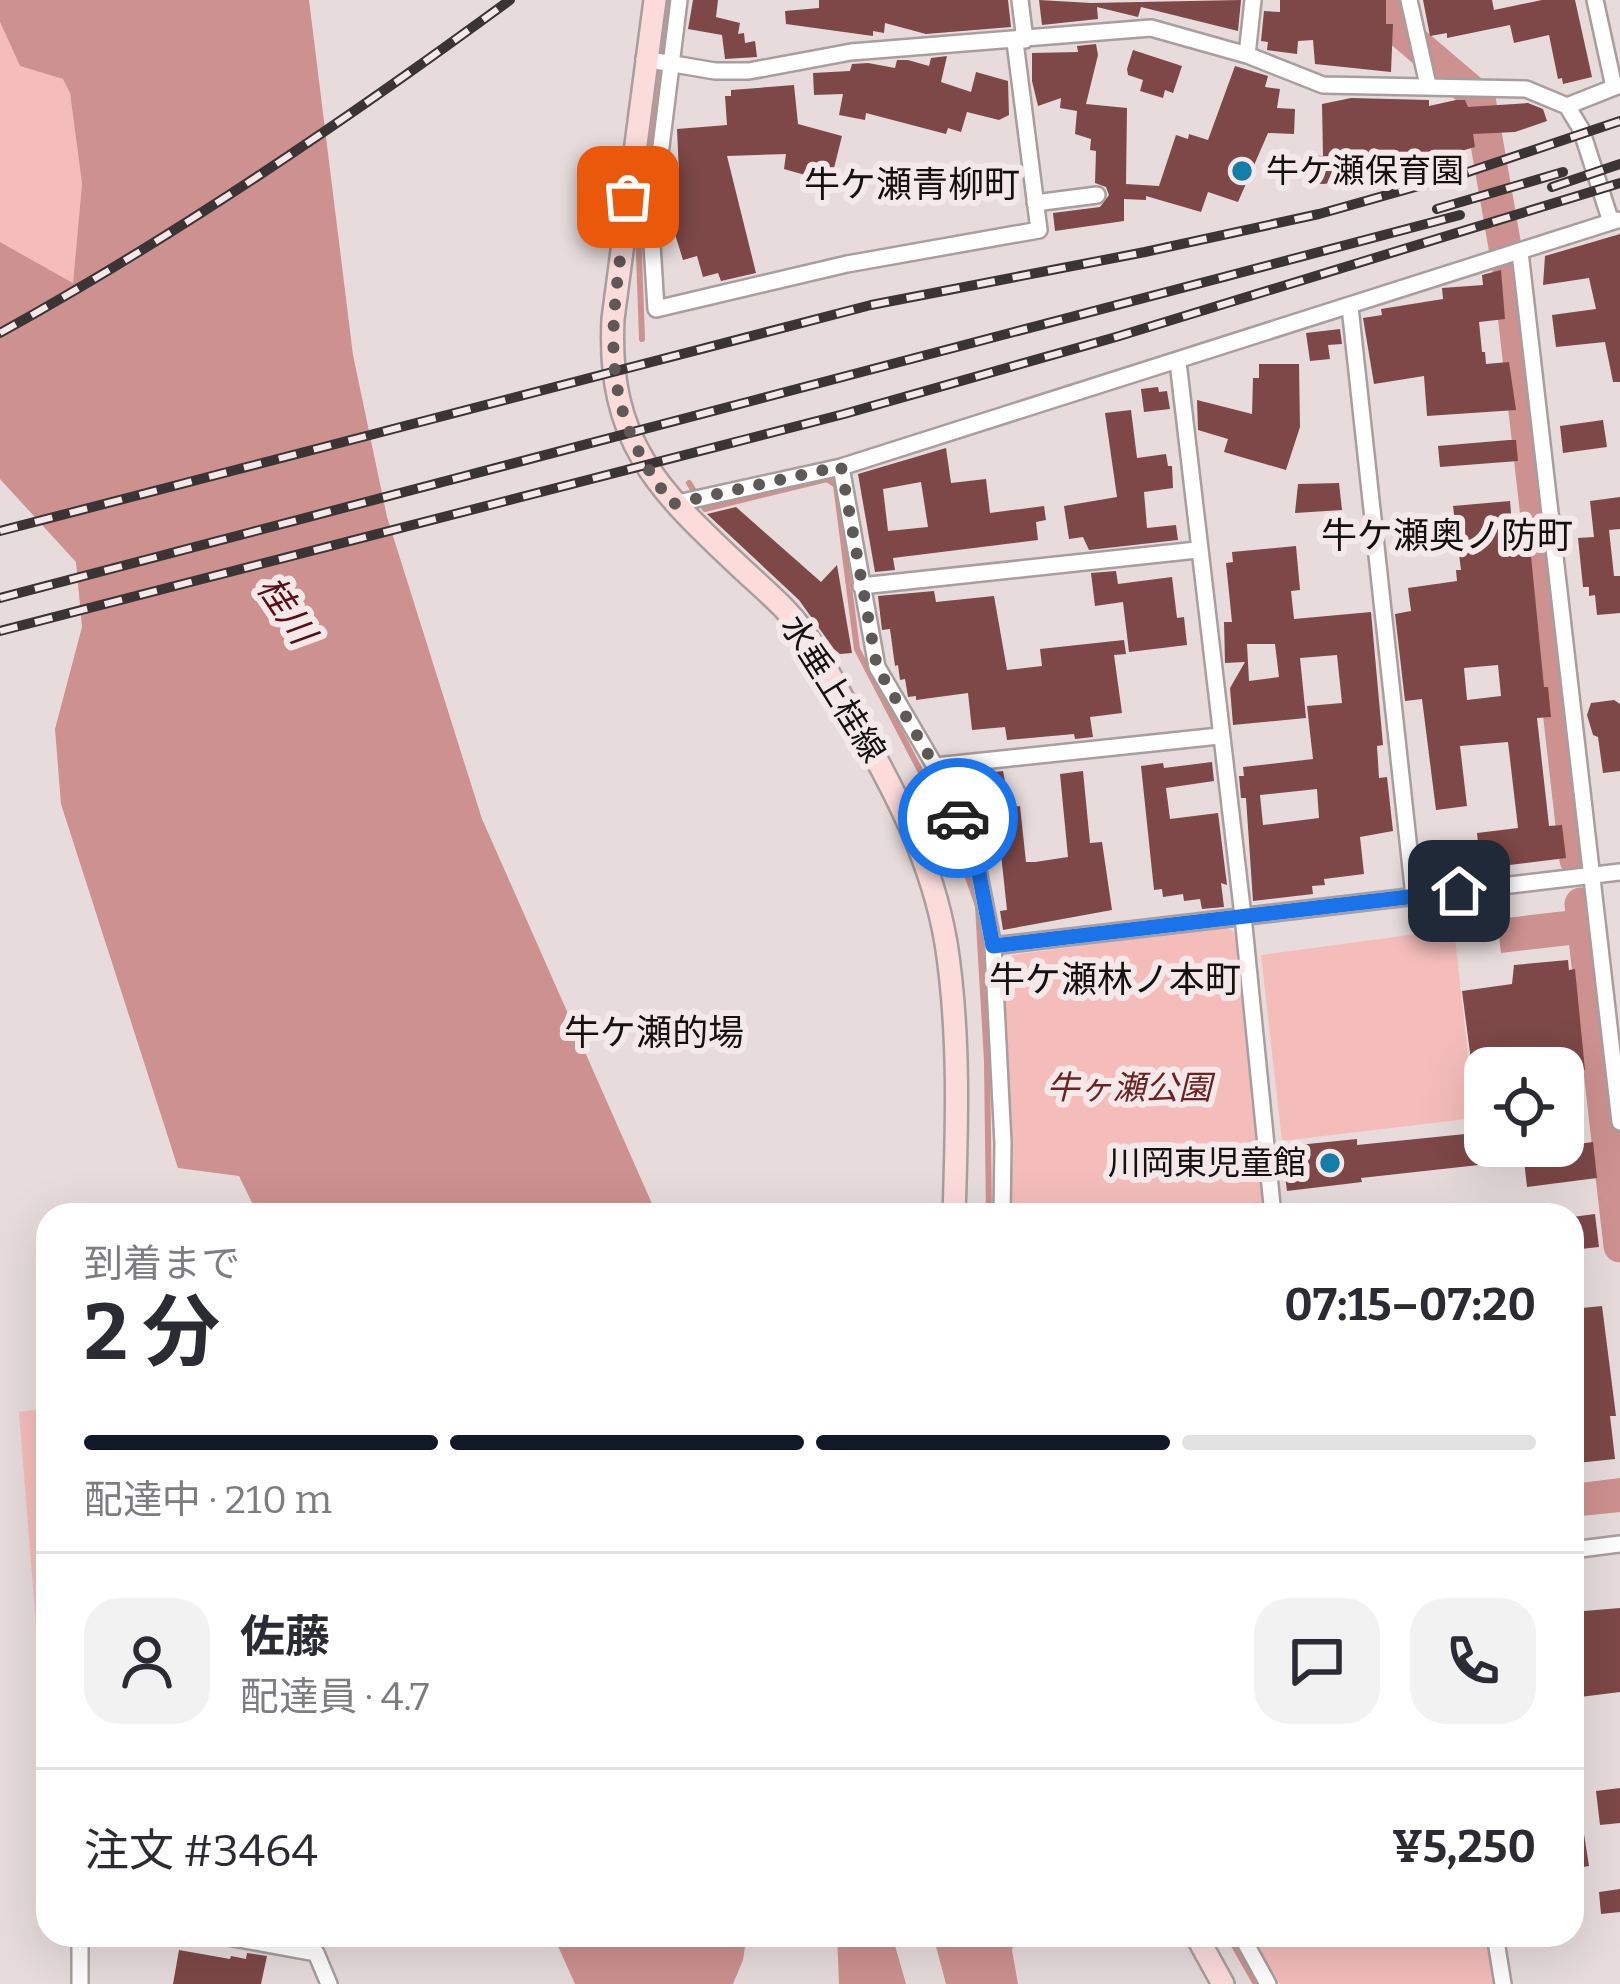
<!DOCTYPE html>
<html lang="ja">
<meta charset="utf-8">
<style>
body{margin:0;font-family:Bitter,"Noto Sans JP",serif;background:#f2f2f3;color:#2b2b33;height:100vh;display:flex;flex-direction:column;font-size:45px;white-space:nowrap}
*{box-sizing:border-box;margin:0}
p{font-size:39px;color:#7c7c81}
.icon{flex:none;width:66px;height:66px;fill:none;stroke:currentColor;stroke-width:2;stroke-linecap:round;stroke-linejoin:round}
.map{position:relative;flex:1;overflow:hidden}
.details{position:absolute;left:36px;top:1203px;width:1548px;height:744px;display:flex;flex-direction:column;background:#fff;border-radius:36px;box-shadow:0 12px 48px #0002}
.details>*{flex:none}
.tools{position:absolute;left:1464px;top:1047px;display:grid;gap:24px}
.tools a{display:grid;place-items:center;width:120px;height:120px;border-radius:24px;background:#fff;box-shadow:0 12px 48px #0002;font-size:60px}
.pin{position:absolute;display:grid;place-items:center;width:102px;height:102px;color:#fff;margin:-51px;border-radius:24px;box-shadow:0 6px 18px #0006}
.courier{position:absolute;display:grid;place-items:center;width:120px;height:120px;margin:-60px;border:9px solid #1a73e8;border-radius:50%;background:#fff;color:#222;box-shadow:0 3px 15px #0007}
.overview em{font-style:normal;font-weight:700}
.overview div{display:flex;flex-direction:column-reverse}
.overview{display:flex;align-items:center;justify-content:space-between;height:204px;padding:0 48px}
h1{font-size:78px;font-weight:700;line-height:90px}
.bar{display:grid;grid-template-columns:repeat(4,1fr);gap:18px 12px;align-content:center;height:144px;padding:0 48px}
.bar i{height:15px;border-radius:9px;background:#e1e1e2}
.bar .selected{background:#111827}
.bar p{grid-column:span 4}
.line{display:flex;align-items:center;gap:30px;padding:0 48px;border-top:3px solid #e1e1e2}
.line div{flex:1}
.round{display:grid;place-items:center;flex:none;width:126px;height:126px;border-radius:36px;background:#f2f2f3}
.map>svg:first-child{display:block}
.green{fill:#f4bdba}
.water{fill:#cd918f}
.lines{fill:none;stroke-linecap:round;stroke-linejoin:round}
.stream{stroke:#cd918f;stroke-width:6}
.river{stroke:#cd918f;stroke-width:33}
.building{fill:#7d4847;fill-rule:evenodd}
.minor-casing{stroke:#a89e9d;stroke-width:20}
.secondary-casing{stroke:#a89e9d;stroke-width:26}
.minor{stroke:#fff;stroke-width:15}
.secondary{stroke:#fcdbdb;stroke-width:21}
.rail-casing{stroke:#3a3534;stroke-width:10}
.rail{stroke:#f4e9e8;stroke-width:6;stroke-dasharray:18;stroke-linecap:butt}
.done{stroke:#5e5857;stroke-width:12;stroke-dasharray:0 21.6}
.route{stroke:#1a73e8;stroke-width:15}
.poi-dot{fill:#137ea7;stroke:#f4e9e8;stroke-width:4.5}
.labels{text-anchor:middle;dominant-baseline:central;stroke-width:12;stroke-linejoin:round;paint-order:stroke}
.poi-label{font-size:33px;fill:#141110;stroke:#f4e9e8;text-anchor:start}
.street-label{font-size:33px;fill:#141110;stroke:#f4e9e8}
.park-label{font-size:33px;font-style:italic;fill:#6a2225;stroke:#f4e9e8}
.neighbourhood-label{font-size:36px;fill:#141110;stroke:#f4e9e8}
.water-label{font-size:36px;font-style:italic;fill:#580f16;stroke:#f4e9e8}
</style>
<div class="map">
<svg width="1620" height="1984" viewBox="0 0 1620 1984">
<rect width="100%" height="100%" fill="#e7dcdb"/>
<!-- green -->
<path class="green" d="M0,22L20,66L64,79L70,93L82,184L73,283L0,242Z
M1226,927L1237,934L1266,1215H1006L1002,963L1013,955Z
M1454,929L1475,1118L1282,1141L1261,955Z
M48,1408V1825L44,1726L19,1412Z
M1251,1935H1487L1494,1984H1280Z"/>
<!-- water -->
<path class="water" d="M0,0H309L353,355L387,517L482,819L657,1215H258L239,1176L178,1168L61,804L55,729L82,627L76,562L0,479V242L73,283L82,184L70,93L63,79L20,66L0,22Z
M1566,911L1570,945L1501,953L1497,919Z
M1620,1478V1512L1572,1517V1484Z
M553,1935H747L743,1960L733,1984H575Z
M837,1935H892L906,1984H839Z
M933,1935H1017L1012,1950L1018,1984H946Z"/>
<g class="lines">
<!-- stream -->
<path class="stream" d="M642,339L638,226L670,0
M689,483L705,509L827,479L836,485L857,649L953,834L978,906L987,1061L989,1215
M1228,1935L1256,1984"/>
<!-- river -->
<path class="river" d="M1397,0L1404,34L1479,98L1509,270L1576,860
M1581,904L1620,1246"/>
</g>
<!-- building -->
<path class="building" d="M693,0H718L716,17L740,23L738,34L744,33L745,43L755,41L757,57L725,59L722,35L688,29Z
M819,0H1008L1011,27L926,34L885,23L884,33L873,31V36L786,24L785,11L819,8Z
M1039,0L1091,3L1241,0L1238,31L1141,7L1138,17L1097,7L1098,19L1042,25Z
M1280,0H1386V24H1393L1391,72L1315,64L1313,40L1298,41L1297,54L1267,50L1268,42L1261,41L1264,11L1280,12Z
M1423,0H1492L1494,10L1542,0H1575L1592,77L1563,84L1562,78L1558,79L1549,35L1514,43L1510,25L1447,38V33L1430,36Z
M1096,44L1098,55L1086,104L1127,108L1126,184L1159,186L1176,135L1188,139L1189,134L1208,140L1235,66L1268,76L1265,87L1280,89L1277,108L1295,109L1294,134L1268,133L1238,202L1208,192L1201,212L1146,196V200L1124,199V221L1055,231L1053,213L1100,207L1109,195L1106,187L1095,183L1096,151L1090,150L1091,139L1075,134L1077,111L1060,108L1061,98L1038,106L1032,81V53L1078,52L1077,46Z
M1133,50L1182,66L1173,93L1165,90L1163,98L1140,91L1143,80L1128,75L1127,69Z
M947,56L941,82L971,92L976,72L1008,81L1009,115L999,120L967,112L961,132L948,128L946,134L866,113L865,120L839,115L843,94L814,95L813,73L850,71L852,64L868,63L895,68L897,60H908L929,66L931,58Z
M794,85L798,124L842,136L832,176L807,169L805,175L784,169L786,154L727,156L756,273L721,281L718,273L703,277L697,256L683,260L666,205L667,197L678,194L672,176L679,174L677,129L727,125L725,96H731V90Z
M1351,98L1429,100V106L1456,100H1465L1468,107L1528,103L1543,109L1547,121L1515,132L1473,134L1475,147L1387,172L1324,184L1304,183L1307,155L1323,156L1322,104Z
M1620,234V382H1613L1605,342L1556,347L1552,315L1596,309L1589,278L1543,285L1545,256Z
M1501,270L1505,319L1479,322L1482,352H1485L1486,364L1509,362L1516,410L1427,416L1424,376L1374,384L1363,318L1382,315L1381,309L1443,299L1442,288L1483,285L1482,275Z
M1340,329L1342,344L1328,345L1330,359L1310,361L1306,333Z
M1259,364H1299L1300,427L1286,470L1224,452L1228,439L1198,430L1197,400L1252,414L1253,378H1259Z
M1158,387L1159,392L1167,391L1170,409L1144,412L1141,389Z
M1131,410L1137,458L1166,454L1168,466H1172L1173,488L1144,492L1147,528L1176,525L1178,540L1089,550L1083,537L1069,539L1064,506L1117,497L1105,413Z
M1603,420L1607,447L1563,453L1560,426Z
M1509,440H1516L1518,461L1440,467L1438,446Z
M946,448L951,483L986,479L990,513L1044,506L1046,520L1036,522L1038,540L893,558L895,570L875,572L858,474ZM921,482L928,527L888,531L883,489Z
M1339,483L1342,510L1295,513L1298,484Z
M1620,497V529L1609,530L1614,576H1620V613L1597,615L1595,595L1589,596V587H1583L1578,538L1594,537L1590,501Z
M1510,501L1514,548H1523L1524,557L1531,556L1544,687H1548L1551,717L1537,718L1549,826L1562,825L1566,858L1493,867L1494,873L1448,878V873L1424,874L1421,850L1478,843L1477,833L1518,828L1508,742L1460,746L1467,806L1436,810L1422,699L1405,701L1395,614L1411,611L1408,588L1457,581L1456,570H1461L1453,506ZM1498,665L1501,696L1467,700L1464,668Z
M736,507L821,582L837,565L852,653L840,654L834,649L799,600L707,514Z
M1296,546L1300,590L1291,591L1294,619L1371,612L1383,745L1377,746L1379,778L1387,777L1393,831L1360,837L1364,874L1324,879L1325,885L1312,886L1313,894L1253,901L1246,798H1241L1239,776H1244L1243,767L1313,759L1307,706L1342,703L1337,655L1300,658L1306,718L1233,725L1230,688L1245,662L1225,663L1224,622H1232L1226,563L1233,562L1232,552ZM1247,644H1275L1279,677L1249,681ZM1317,789L1319,818L1263,825L1260,795Z
M1116,571L1118,584L1172,577L1177,618L1184,617L1187,645L1129,652L1123,602L1095,606L1091,573Z
M934,591L936,602L994,596L1007,670L1042,666L1040,649L1124,640L1126,654L1114,655L1122,713L1090,717L1093,737L1075,739L1074,734L1007,740L1005,727L972,730L968,693L916,700V696L908,697L905,679L900,680L898,665L895,666L890,629L882,630L878,596Z
M1614,700L1620,704V771L1603,773L1598,737L1593,735L1587,715L1591,703Z
M1212,762L1214,781L1166,788L1170,819L1218,813L1227,885L1221,883L1224,907L1202,909L1200,899L1184,901L1183,894L1163,897L1162,889L1154,890L1141,766L1163,763L1164,768Z
M1003,771L1010,807L1020,806L1026,862H1035L1068,857L1060,774L1083,771L1090,843L1102,842L1112,910L1003,930L1000,911L1007,910L1001,854L993,806L981,807L977,774Z
M1568,960L1569,970L1575,969L1585,1070L1472,1068L1462,991L1512,984L1514,965Z
M1485,1132V1146L1556,1147L1593,1142L1597,1178L1527,1187L1524,1160L1361,1178L1362,1182L1287,1191L1285,1175L1301,1174L1298,1145L1357,1139V1145Z
M1595,1214L1599,1247L1572,1250V1217Z
M1602,1306L1616,1416H1610L1615,1459L1577,1463L1572,1435V1309Z
M1620,1608V1692L1572,1698V1612Z
M1620,1788V1823L1600,1825L1596,1791Z
M1581,1815L1589,1866L1572,1869V1816Z
M1620,1889V1912L1601,1914L1599,1892Z
M179,1950L230,1959L231,1956L246,1959L247,1953L267,1956L261,1984H173Z"/>
<g class="lines">
<!-- minor casing -->
<g class="minor-casing">
<path id="minor" d="M679,0L651,228L656,309L847,264L1039,230L1015,42
M1020,0L1025,40
M1409,0L1428,85
M1595,0L1614,87
M1247,55L1253,0
M644,59L715,71H749L851,52L1151,28L1247,55L1323,85L1526,89L1567,106L1581,129L1611,222
M1567,106L1620,85
M1035,203L1097,195
M1520,252L1620,1122
M1350,307L1414,896
M1178,362L1243,916L1273,1215
M841,467L877,667L935,766L979,875L993,946L1003,1143L1002,1215
M673,504L841,467L1617,220
M861,586L1197,550
M935,766L1219,736
M993,946L1620,872
M1572,1550L1620,1544
M80,1935V1984
M217,1935L316,1953L329,1984
M1241,1935L1268,1984
M1495,1935L1503,1984"/>
</g>
<!-- secondary casing -->
<g class="secondary-casing">
<path id="secondary" d="M655,0L613,319C607,441 657,489 739,566C761,587 785,606 803,631C822,658 837,689 853,717C894,789 932,860 946,943C960,1031 957,1126 954,1215
M1196,1935L1223,1984"/>
</g>
<!-- minor -->
<use href="#minor" class="minor"/>
<!-- secondary -->
<use href="#secondary" class="secondary"/>
<!-- rail casing -->
<g class="rail-casing">
<path id="rail" d="M1552,187L1620,164
M1437,209L1563,172
M0,333C177,235 346,120 510,0
M0,531L871,305L1145,252L1319,214L1465,173L1620,121
M0,598L1460,215
M0,631L844,414L1116,337L1620,183"/>
</g>
<!-- rail -->
<use href="#rail" class="rail"/>
</g>
<g class="lines">
<!-- done -->
<path class="done" d="M628,197C614,318 589,399 673,504L841,466L877,667L935,766L958,818"/>
<!-- route -->
<path class="route" d="M958,818L979,874L993,946L1459,891"/>
</g>
<!-- markers -->
<g class="poi-dot">
<circle cx="1242" cy="171" r="12"/>
<circle cx="1330" cy="1163" r="12"/>
</g>
<g class="labels">
<!-- poi labels -->
<g class="poi-label">
<text x="1266" y="171">牛ケ瀬保育園</text>
<text x="1306" y="1163" text-anchor="end">川岡東児童館</text>
</g>
<!-- street labels -->
<g class="street-label">
<text transform="translate(833 689) rotate(58)">水垂上桂線</text>
</g>
<!-- park labels -->
<g class="park-label">
<text x="1129" y="1088">牛ヶ瀬公園</text>
</g>
<!-- neighbourhood labels -->
<g class="neighbourhood-label">
<text x="912" y="185">牛ケ瀬青柳町</text>
<text x="1447" y="536">牛ケ瀬奥ノ防町</text>
<text x="1115" y="980">牛ケ瀬林ノ本町</text>
<text x="654" y="1033">牛ケ瀬的場</text>
</g>
<!-- water labels -->
<g class="water-label">
<text transform="translate(286 610) rotate(56)">桂川</text>
</g>
</g>
</svg>
<div class="tools">
<a><svg class="icon" aria-label="locate" viewBox="0 0 24 24"><circle cx="12" cy="12" r="6"/><path d="M12 2v4M12 18v4M2 12h4M18 12h4"/></svg></a>
</div>
<div class="pin" style="left:628px;top:197px;background:#ea580c"><svg class="icon" aria-label="bag" viewBox="0 0 24 24"><path d="M5 8h14l-1 12H6zM9 8a3 3 0 0 1 6 0"/></svg></div>
<div class="pin" style="left:1459px;top:891px;background:#1f2937"><svg class="icon" aria-label="home" viewBox="0 0 24 24"><path d="M3 11l9-7 9 7M6 9v11h12V9"/></svg></div>
<div class="courier" style="left:958px;top:818px"><svg class="icon" aria-label="car" viewBox="0 0 24 24"><path d="M5 17H2v-5l4-1 3-4h7l3 4 3 1v5h-3M9 17h6M6 11h13"/><circle cx="7" cy="17" r="2"/><circle cx="17" cy="17" r="2"/></svg></div>
<section class="details">
<div class="overview"><div><h1>2 分</h1><p>到着まで</p></div><em>07:15–07:20</em></div>
<div class="bar"><i class="selected"></i><i class="selected"></i><i class="selected"></i><i></i><p>配達中 · 210 m</p></div>
<div class="line" style="height:216px"><a class="round"><svg class="icon" aria-label="person" viewBox="0 0 24 24"><circle cx="12" cy="8" r="4"/><path d="M4 21q1-7 8-7t8 7"/></svg></a><div><b>佐藤</b><p>配達員 · 4.7</p></div><a class="round"><svg class="icon" aria-label="chat" viewBox="0 0 24 24"><path d="M4 5h16v11H9l-5 4z"/></svg></a><a class="round"><svg class="icon" aria-label="phone" viewBox="0 0 24 24"><path d="M5 4h4l2 5-3 2q2 4 5 5l2-3 5 2v4C11 20 4 13 5 4z"/></svg></a></div>
<div class="line" style="height:156px"><div>注文 #3464</div><b>¥5,250</b></div>
</section>
</div>
